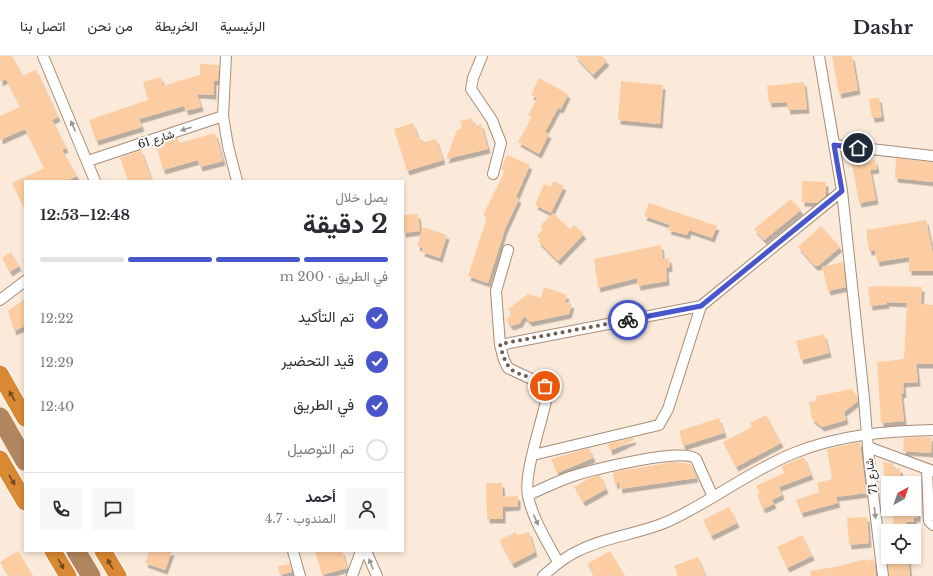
<!DOCTYPE html>
<html lang="ar">
<meta charset="utf-8">
<style>
body{margin:0;font-family:"Libre Baskerville",Vazirmatn,serif;background:#f7f7f7;color:#2b2b33;direction:rtl;height:100vh;display:flex;flex-direction:column;font-size:15px;white-space:nowrap}
*{box-sizing:border-box;margin:0}
p{font-size:13px;color:#7c7c81}
.icon{flex:none;width:22px;height:22px;fill:none;stroke:currentColor;stroke-width:2;stroke-linecap:round;stroke-linejoin:round}
.map{position:relative;flex:1;overflow:hidden;direction:ltr}
.details{position:absolute;left:24px;top:124px;width:380px;height:372px;display:flex;flex-direction:column;background:#fff;border-radius:0px;box-shadow:0 2px 6px #0003;direction:rtl}
.details>*{flex:none}
.needle{width:26px;rotate:40deg}
.controls{position:absolute;left:881px;top:420px;display:grid;gap:8px}
.controls a{display:grid;place-items:center;width:40px;height:40px;border-radius:0px;background:#fff;box-shadow:0 2px 6px #0003;font-size:20px}
.pin{position:absolute;display:grid;place-items:center;width:34px;height:34px;color:#fff;margin:-17px;border:2px solid #fff;border-radius:50%;box-shadow:0 1px 4px #0007}
.courier{position:absolute;display:grid;place-items:center;width:40px;height:40px;margin:-20px;border:3px solid #4956cb;border-radius:50%;background:#fff;color:#222;box-shadow:0 1px 5px #0007}
.head em{font-style:normal;font-weight:700}
.head div{display:flex;flex-direction:column-reverse}
.head{display:flex;align-items:center;justify-content:space-between;height:68px;padding:0 16px}
h1{font-size:26px;font-weight:700;line-height:30px}
.bar{display:grid;grid-template-columns:repeat(4,1fr);gap:6px 4px;align-content:center;height:48px;padding:0 16px}
.bar i{height:5px;border-radius:3px;background:#e1e1e2}
.bar .on{background:#4956cb}
.bar p{grid-column:span 4}
.line{display:flex;align-items:center;gap:10px;padding:0 16px;border-top:1px solid #e1e1e2}
.line div{flex:1}
.round{display:grid;place-items:center;flex:none;width:42px;height:42px;border-radius:0px;background:#f7f7f7}
ol{padding:0 16px;list-style:none}
li{display:flex;align-items:center;gap:12px;height:44px}
li p{margin-inline-start:auto}
li .icon{padding:4px;border-radius:50%;background:#4956cb;color:#fff;stroke-width:4}
li:last-child{color:#7c7c81}
li i{width:22px;height:22px;border:2px solid #e1e1e2;border-radius:50%}
header{display:flex;align-items:center;gap:24px;box-sizing:border-box;height:56px;padding:0 20px;background:#fff;border-bottom:1px solid #e1e1e2}
header strong{font-size:19px}
nav{display:flex;gap:22px;margin-inline-start:auto;font-size:14px}
.map>svg:first-child{display:block}
.lines{fill:none;stroke-linecap:round;stroke-linejoin:round}
.river{stroke:#b1855d;stroke-width:19}
.building{fill:#fccda2;filter:url(#shadow)}
.minor-casing{stroke:#a88d76;stroke-width:12}
.motorway-casing{stroke:#fff;stroke-width:19}
.minor{stroke:#fff;stroke-width:10}
.motorway{stroke:#d98933;stroke-width:17}
.oneway{fill:#9a9591}
.oneway2{fill:#72491d}
.done{stroke:#6b5f53;stroke-width:4;stroke-dasharray:0 7.2}
.route{stroke:#4956cb;stroke-width:5}
.labels{text-anchor:middle;dominant-baseline:central;stroke-width:4;stroke-linejoin:round;paint-order:stroke}
.street-label{font-size:11px;fill:#1e140b;stroke:#fafafa}
</style>
<header>
<strong>Dashr</strong>
<nav><a>الرئيسية</a><a>الخريطة</a><a>من نحن</a><a>اتصل بنا</a></nav>
</header>
<div class="map">
<svg width="933" height="520" viewBox="0 0 933 520">
<defs>
<filter id="shadow"><feDropShadow dx="2.5" dy="4.5" stdDeviation="0" flood-color="#0004"/></filter>
</defs>
<rect width="100%" height="100%" fill="#fbeada"/>
<g class="lines">
<!-- river -->
<path class="river" d="M0,361L25,405
M76,495L91,520"/>
</g>
<!-- building -->
<path class="building" d="M0,0H12L23,20L36,14L58,61L52,64L66,92L62,94L77,120L67,125H25V154L12,127L44,112L25,73L0,84V60L20,51L6,23L0,26Z
M575,0H602L607,5L593,19Z
M832,0H852L858,34L839,38Z
M200,8L219,9L218,25H214V39L197,38L201,51L186,55L184,50L139,63L142,71L96,85L89,64L148,44L143,26L161,21L163,30L200,19Z
M539,22L568,38L561,53L558,52L545,76L549,78L539,98L518,86L532,61L528,59L537,42L531,39Z
M621,25L663,29L660,68L618,64Z
M804,26L807,53L788,54L787,46L769,47L767,30Z
M879,42L882,61L872,62L869,43Z
M472,62L474,70L481,68L488,93L446,103L457,74L462,72L460,65Z
M413,67L418,82L426,86L436,83L443,104L407,115L394,73Z
M215,77L223,105L200,111L198,104L163,114L156,89L178,82L179,87Z
M141,94L152,125H128L120,102Z
M507,99L530,109L516,141L519,143L505,173L488,227L468,220L487,161L483,159L505,115L501,113Z
M896,102L933,106V126L895,122Z
M875,104L877,113L870,114L876,144L859,147L852,108Z
M553,125L564,130L551,157L535,149L544,128L551,131Z
M802,125L826,126V140L817,147L802,146Z
M791,143L801,154L764,184L754,173Z
M649,147L717,170L712,182L689,174L687,179L668,174L670,169L644,160Z
M553,157L570,173L574,169L584,178L558,205L538,185L540,183L537,180L543,173L540,170Z
M418,158L420,175L403,177V159Z
M926,164L933,199V215H909V201L877,206L875,194L869,195L866,174Z
M821,170L840,191L818,210H815L798,191Z
M423,171L447,179L440,202L422,196L423,192L417,190Z
M661,189L663,203L669,202L670,211L666,212L667,225L638,230L637,222L598,232L594,203Z
M11,196L19,210L10,216L2,202Z
M843,206L846,231L828,235L822,211Z
M880,230L922,231L921,248L933,249V308H916L918,326L903,327L904,337L901,338L904,365L881,367L877,306L904,303L907,247L887,246V248L870,250L868,231Z
M544,231L567,239L565,246L572,248L569,258L530,266L524,260L520,267L511,270L506,263L513,258L508,253L528,238L541,242Z
M25,243V270L14,275L8,255Z
M824,278L829,297L801,304L796,285Z
M852,333L857,340L858,345L844,356L846,364L822,371L812,363L809,346L816,345V340Z
M766,359L781,387L736,411L723,386L752,371L750,367Z
M719,362L724,377L683,390L679,375Z
M932,381L931,397L903,395L904,382Z
M633,382L634,384L610,395L608,388Z
M860,386L866,437L836,441L838,447L801,457L796,444L819,436L817,427L832,423L827,393Z
M589,392L593,402L557,417L551,403Z
M804,401L811,419L779,431L782,439L772,444L774,448L763,453L757,439L760,438L756,430L784,417L782,410Z
M674,406L691,408L696,422L620,433L619,426L615,429L613,416Z
M883,406L893,407V413L900,412L901,427H885Z
M600,419L606,433L583,446L574,431L590,422Z
M486,427H502L503,441L518,440V450L503,451V463H487Z
M729,451L737,467L711,480L703,464Z
M893,453H918V461L914,462V466H906L907,475H893Z
M867,461L869,487L849,489L847,462Z
M516,476L517,479L529,476L535,496L512,508L499,484Z
M802,479L812,500L787,512L777,491Z
M18,495L33,520H9L0,506Z
M149,495H172L165,514L145,507Z
M315,495H342L347,512L322,519Z
M610,495L625,520H594L587,508Z
M698,501L705,520H678L674,510Z
M887,501H908L910,520H889Z
M866,503L867,505L874,503L876,520H811L810,515L840,510Z
M290,508L292,516L280,519L278,510Z"/>
<g class="lines">
<!-- minor casing -->
<g class="minor-casing">
<path id="minor" d="M43,0L95,125
M226,0L223,60L228,90L237,125
M482,0L473,22L471,33L492,64L501,87L493,118
M819,0L842,135L864,342L869,404L883,520
M835,89L933,100
M88,105L223,60
M508,194L496,235L500,289L504,304L508,312L542,328L548,335C544,362 523,416 528,440C533,464 547,485 558,506
M0,244L25,225
M500,289L701,250
M868,391L933,415
M533,399L659,369L668,353L701,250L842,135
M927,414L929,465L933,469
M528,439C542,433 556,426 570,421C588,415 685,390 696,403L713,441
M293,495L300,520
M366,495L377,520
M352,520L361,495
M543,520C554,510 566,500 580,494C608,480 640,478 669,465C712,445 750,415 794,397C839,379 885,375 933,374"/>
</g>
<!-- motorway casing -->
<g class="motorway-casing">
<path id="motorway" d="M0,318L25,362
M0,403L25,446
M53,495L68,520
M103,495L118,520"/>
</g>
<!-- minor -->
<use href="#minor" class="minor"/>
<!-- motorway -->
<use href="#motorway" class="motorway"/>
</g>
<!-- one-way arrows -->
<defs><path id="oneway-solid" d="M-6-.8H1V-3.2L6.5 0L1 3.2V.8H-6Z"/></defs>
<g class="oneway">
<use href="#oneway-solid" transform="translate(73 70) rotate(-113)"/>
<use href="#oneway-solid" transform="translate(186 73) rotate(162)"/>
<use href="#oneway-solid" transform="translate(875 457) rotate(83)"/>
<use href="#oneway-solid" transform="translate(536 464) rotate(66)"/>
<use href="#oneway-solid" transform="translate(371 508) rotate(-112)"/>
</g>
<g class="oneway2">
<use href="#oneway-solid" transform="translate(12 340) rotate(-120)"/>
<use href="#oneway-solid" transform="translate(12 424) rotate(60)"/>
<use href="#oneway-solid" transform="translate(61 508) rotate(60)"/>
<use href="#oneway-solid" transform="translate(110 508) rotate(-120)"/>
</g>
<g class="lines">
<!-- done -->
<path class="done" d="M545,330C521,311 509,328 500,288L628,264"/>
<!-- route -->
<path class="route" d="M628,264L701,250L842,135L834,89L858,92"/>
</g>
<g class="labels">
<!-- street labels -->
<g class="street-label">
<text transform="translate(156 83) rotate(-18)">شارع 61</text>
<text transform="translate(871 420) rotate(-97)">شارع 71</text>
</g>
</g>
</svg>
<div class="controls">
<a><svg class="needle" viewBox="-14 -14 28 28"><path d="M0-13l5 13h-10z" fill="#e53935"/><path d="M0 13l5-13h-10z" fill="#7c7c81"/></svg></a>
<a><svg class="icon" aria-label="locate" viewBox="0 0 24 24"><circle cx="12" cy="12" r="6"/><path d="M12 2v4M12 18v4M2 12h4M18 12h4"/></svg></a>
</div>
<div class="pin" style="left:545px;top:330px;background:#ea580c"><svg class="icon" aria-label="bag" viewBox="0 0 24 24"><path d="M5 8h14l-1 12H6zM9 8a3 3 0 0 1 6 0"/></svg></div>
<div class="pin" style="left:858px;top:92px;background:#1f2937"><svg class="icon" aria-label="home" viewBox="0 0 24 24"><path d="M3 11l9-7 9 7M6 9v11h12V9"/></svg></div>
<div class="courier" style="left:628px;top:264px"><svg class="icon" aria-label="bike" viewBox="0 0 24 24"><circle cx="6" cy="16" r="4"/><circle cx="18" cy="16" r="4"/><path d="M6 16l4-8h5l3 8M10 8l3 8H6M13 5h3"/></svg></div>
<section class="details">
<div class="head"><div><h1>2 دقيقة</h1><p>يصل خلال</p></div><em>12:48–12:53</em></div>
<div class="bar"><i class="on"></i><i class="on"></i><i class="on"></i><i></i><p>في الطريق · 200 m</p></div>
<ol>
<li><svg class="icon" aria-label="check" viewBox="0 0 24 24"><path d="M5 12l5 5 9-10"/></svg>تم التأكيد<p>12:22</p></li>
<li><svg class="icon" aria-label="check" viewBox="0 0 24 24"><path d="M5 12l5 5 9-10"/></svg>قيد التحضير<p>12:29</p></li>
<li><svg class="icon" aria-label="check" viewBox="0 0 24 24"><path d="M5 12l5 5 9-10"/></svg>في الطريق<p>12:40</p></li>
<li><i></i>تم التوصيل</li>
</ol>
<div class="line" style="height:72px"><a class="round"><svg class="icon" aria-label="person" viewBox="0 0 24 24"><circle cx="12" cy="8" r="4"/><path d="M4 21q1-7 8-7t8 7"/></svg></a><div><b>أحمد</b><p>المندوب · 4.7</p></div><a class="round"><svg class="icon" aria-label="chat" viewBox="0 0 24 24"><path d="M4 5h16v11H9l-5 4z"/></svg></a><a class="round"><svg class="icon" aria-label="phone" viewBox="0 0 24 24"><path d="M5 4h4l2 5-3 2q2 4 5 5l2-3 5 2v4C11 20 4 13 5 4z"/></svg></a></div>
</section>
</div>
